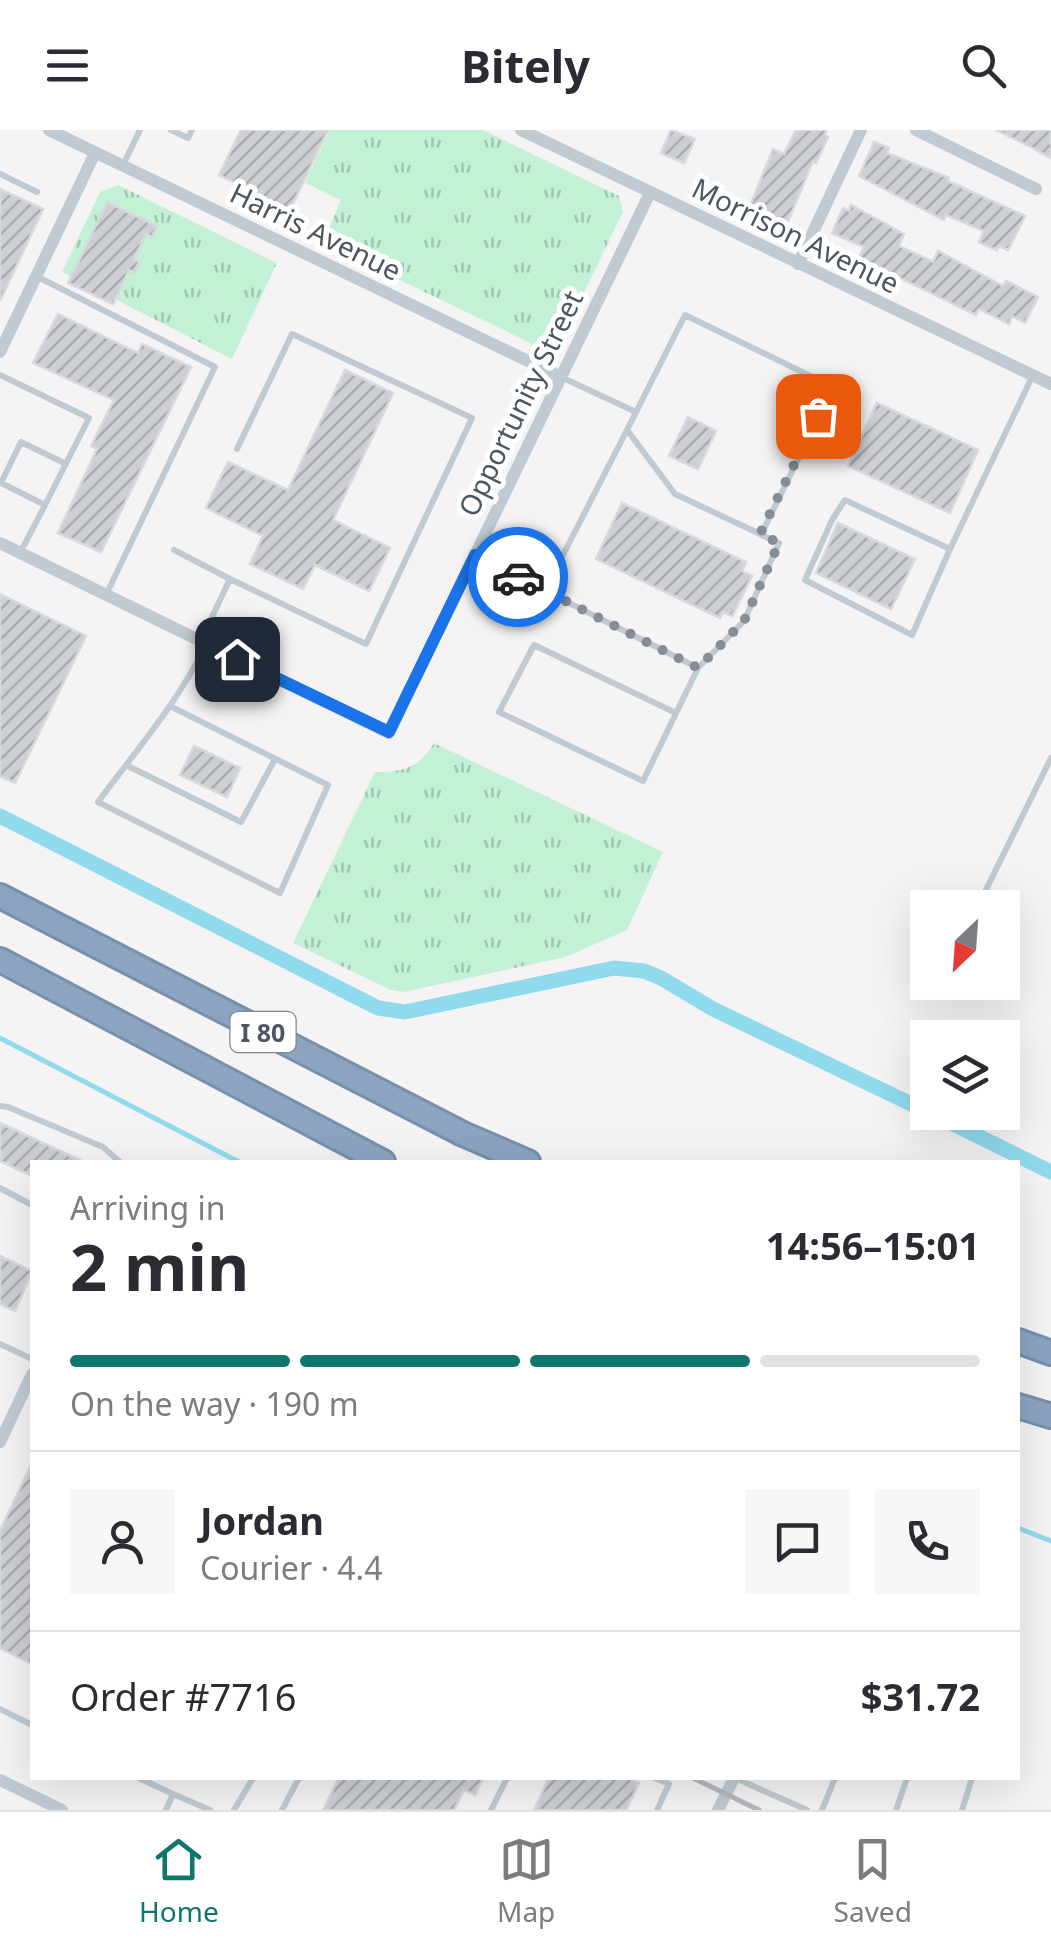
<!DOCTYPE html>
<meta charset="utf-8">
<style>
body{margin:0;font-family:"Noto Sans",sans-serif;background:#f7f7f7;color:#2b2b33;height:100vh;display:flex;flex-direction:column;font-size:38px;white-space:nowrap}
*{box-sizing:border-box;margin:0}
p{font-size:32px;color:#7c7c81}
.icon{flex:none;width:55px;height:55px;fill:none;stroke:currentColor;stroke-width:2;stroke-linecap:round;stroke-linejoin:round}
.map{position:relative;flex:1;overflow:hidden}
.drawer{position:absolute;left:30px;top:1030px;width:990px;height:620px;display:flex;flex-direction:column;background:#fff;border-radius:0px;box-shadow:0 10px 40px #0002}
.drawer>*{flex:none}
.needle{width:65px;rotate:205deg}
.tools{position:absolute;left:910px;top:760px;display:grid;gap:20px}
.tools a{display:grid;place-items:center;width:110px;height:110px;border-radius:0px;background:#fff;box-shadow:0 10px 40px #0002;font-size:50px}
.pin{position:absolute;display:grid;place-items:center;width:85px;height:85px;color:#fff;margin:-42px;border-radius:20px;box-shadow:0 5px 15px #0006}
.courier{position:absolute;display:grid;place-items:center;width:100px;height:100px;margin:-50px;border:8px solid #1a73e8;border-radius:50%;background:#fff;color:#222;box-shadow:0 2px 12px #0007}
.summary em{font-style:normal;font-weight:700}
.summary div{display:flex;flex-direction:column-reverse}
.summary{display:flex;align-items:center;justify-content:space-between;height:170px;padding:0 40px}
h1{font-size:65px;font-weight:700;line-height:75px}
.bar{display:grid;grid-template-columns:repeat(4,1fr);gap:15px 10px;align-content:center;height:120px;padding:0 40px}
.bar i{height:12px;border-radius:8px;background:#e1e1e2}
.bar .active{background:#0f766e}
.bar p{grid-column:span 4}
.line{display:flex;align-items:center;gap:25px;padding:0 40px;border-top:2px solid #e1e1e2}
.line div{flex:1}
.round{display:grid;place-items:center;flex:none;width:105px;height:105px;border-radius:0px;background:#f7f7f7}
header{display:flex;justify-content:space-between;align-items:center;height:130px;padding:0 40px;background:#fff;font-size:45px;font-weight:700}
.tabs{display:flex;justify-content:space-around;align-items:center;height:140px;border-top:2px solid #e1e1e2;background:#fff;font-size:28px;color:#7c7c81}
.tabs a{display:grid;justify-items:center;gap:5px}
.tabs .active{color:#0f766e}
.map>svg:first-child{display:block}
.grass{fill:url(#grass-tufts)}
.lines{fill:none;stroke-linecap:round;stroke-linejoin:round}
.stream{stroke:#90daee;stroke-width:5}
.canal{stroke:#90daee;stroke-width:15}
.building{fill:url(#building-hatch);stroke:#d7d9de;stroke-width:2.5}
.highway-casing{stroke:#7690ad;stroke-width:28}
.lane{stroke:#c1cad2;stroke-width:6}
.street{stroke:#c1cad2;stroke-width:12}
.highway{stroke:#8ba5c1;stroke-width:22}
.rail{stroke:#b5b8bd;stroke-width:5}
.done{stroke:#868d94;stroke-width:10;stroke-dasharray:0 18}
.route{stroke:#1a73e8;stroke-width:12}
.labels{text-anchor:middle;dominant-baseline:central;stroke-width:10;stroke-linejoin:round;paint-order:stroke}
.shield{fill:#fff;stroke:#808990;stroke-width:2.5}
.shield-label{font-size:25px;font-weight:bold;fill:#4a5661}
.street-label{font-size:28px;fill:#4a5661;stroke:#fff}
</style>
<header><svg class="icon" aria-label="menu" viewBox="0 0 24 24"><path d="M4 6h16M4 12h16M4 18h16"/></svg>Bitely<svg class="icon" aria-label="search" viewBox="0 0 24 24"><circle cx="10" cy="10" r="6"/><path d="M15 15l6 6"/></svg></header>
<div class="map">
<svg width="1051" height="1680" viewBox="0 0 1051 1680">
<defs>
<pattern id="grass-tufts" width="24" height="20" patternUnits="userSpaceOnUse" patternTransform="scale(2.5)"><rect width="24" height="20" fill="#c3f1d5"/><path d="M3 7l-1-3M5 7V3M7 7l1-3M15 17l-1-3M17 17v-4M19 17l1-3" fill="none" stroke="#a0c6b0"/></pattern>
<pattern id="building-hatch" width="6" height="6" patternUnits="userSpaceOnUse" patternTransform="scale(2.5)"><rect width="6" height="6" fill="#cdcfd5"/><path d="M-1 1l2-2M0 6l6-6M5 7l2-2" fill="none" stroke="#a8abb0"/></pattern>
</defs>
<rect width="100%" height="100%" fill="#f5f3f3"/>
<!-- grass -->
<path class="grass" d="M330,0H483L619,66L623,82L558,216L543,219L323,113L341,70L305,53Z
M118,55L277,133L232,229L62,142L100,62Z
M434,613L663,722L627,800L565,827L404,862L391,860L293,813L375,642C402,643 420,637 434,613Z"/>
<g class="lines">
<!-- stream -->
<path class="stream" d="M0,908L239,1032
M1018,1398L1051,1411"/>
<!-- canal -->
<path class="canal" d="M0,686L378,878L405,882L614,838L644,841L661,848L713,879L928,982
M929,982L1051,1042"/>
</g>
<!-- building -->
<path class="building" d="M241,0H328L290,80L219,45Z
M671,0L695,9L684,33L661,23Z
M796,0H827L825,5L828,7L816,33L813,31L787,94L750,76L773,19L784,24Z
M996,0H1051V28L1025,14Z
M874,12L889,18L887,23L949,48L948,51L1025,86L1008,120L999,116L997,120L979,112L984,101L946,85L944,90L859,46Z
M0,59L43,79L0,171Z
M107,72L157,96L152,107L146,104L134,129L139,132L134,143L129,140L113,174L68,153Z
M851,75L904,104L899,116L933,132L938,121L1003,156L1006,151L1038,167L1025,193L1012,186L1009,194L979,179L976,185L859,128L864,117L832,103L843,78L849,81Z
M58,184L138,223L142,214L191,237L101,422L58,403L97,319L91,316L114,270L33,233Z
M345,240L393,263L333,390L390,418L369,461L315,435L303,459L250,434L263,406L206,378L228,332L288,360Z
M877,273L978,320L950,383L848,336Z
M688,287L716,301L698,339L669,326Z
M622,373L746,432L742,441L752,446L732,486L723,482L720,488L596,429Z
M838,393L915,429L891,479L816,443Z
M0,464L86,506L15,653L0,646Z
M194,616L240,638L227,667L180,645Z
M0,993L84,1032H32V1046L0,1031Z
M0,1126L32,1141L15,1181L0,1174Z
M32,1333V1534L0,1518V1401Z
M339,1648H483L475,1665L464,1660L454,1680H323Z
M549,1648H628L639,1653L626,1680H534Z"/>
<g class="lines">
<!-- highway casing -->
<g class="highway-casing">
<path id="highway" d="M0,766L463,1004L528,1032
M0,830L383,1032
M1018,1211L1051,1223
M1018,1276L1051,1286"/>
</g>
<!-- lane -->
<path class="lane" d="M171,0L188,8L192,0
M123,35L140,0
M0,44L37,62
M38,147L215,237L106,465
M0,245L89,288L45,375L1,353L21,312L66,334
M561,247L636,282
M627,300L685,185L833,257L761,405
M950,419L912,505L805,450L832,390L845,370L950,419L1032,247
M174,420L230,449L201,510
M20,423L45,375
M476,426L698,538L643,651L499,582L534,515L676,583
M230,449L366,514L472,288L292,204L237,319
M545,460L627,300L675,364L779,413L744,491L698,538
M170,576L328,655L280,763L98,672C136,621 178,572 206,515
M126,635L241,692L275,629
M977,778L1051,628
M0,976L8,977L103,1017L120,1032
M0,1058L32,1075
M0,1214L32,1229
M0,1579L32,1595
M139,1648L173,1664
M655,1648L669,1654L657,1680
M735,1648L807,1680
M166,1680L173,1664L210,1680
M234,1680L253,1648
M282,1680L299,1648
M491,1680L507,1648
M822,1680L835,1648
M896,1680L907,1648
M962,1680L972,1648"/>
<!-- street -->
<path class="street" d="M49,0L561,247
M521,0L1051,254
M916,0L1036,59
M798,134L861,0
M0,222L95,23
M0,413L389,603L650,63
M0,1312L32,1244
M0,1650L62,1680
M718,1680L734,1648"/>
<!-- highway -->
<use href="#highway" class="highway"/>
<!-- rail -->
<path class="rail" d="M693,1648L759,1680"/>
</g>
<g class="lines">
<!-- done -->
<path class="done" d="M518,447L698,538L744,491L779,413L760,404L818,286"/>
<!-- route -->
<path class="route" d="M237,529L389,602L475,425L518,447"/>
</g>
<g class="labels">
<!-- shield labels -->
<rect class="shield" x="230.5" y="882" width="65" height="40" rx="8"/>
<g class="shield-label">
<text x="263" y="902">I 80</text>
</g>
<!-- street labels -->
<g class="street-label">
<text transform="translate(316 101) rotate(26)">Harris Avenue</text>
<text transform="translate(796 105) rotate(26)">Morrison Avenue</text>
<text transform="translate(520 273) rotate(-64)">Opportunity Street</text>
</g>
</g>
</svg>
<div class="tools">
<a><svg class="needle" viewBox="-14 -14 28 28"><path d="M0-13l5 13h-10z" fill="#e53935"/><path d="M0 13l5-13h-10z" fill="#7c7c81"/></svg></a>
<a><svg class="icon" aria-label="layers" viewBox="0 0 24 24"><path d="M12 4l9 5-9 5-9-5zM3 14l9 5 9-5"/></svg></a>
</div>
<div class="pin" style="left:818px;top:286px;background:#ea580c"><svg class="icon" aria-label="bag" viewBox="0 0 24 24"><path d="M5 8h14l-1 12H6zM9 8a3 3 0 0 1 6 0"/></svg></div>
<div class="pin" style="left:237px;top:529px;background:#1f2937"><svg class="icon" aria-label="home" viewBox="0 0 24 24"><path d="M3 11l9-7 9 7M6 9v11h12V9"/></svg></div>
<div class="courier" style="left:518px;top:447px"><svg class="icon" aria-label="car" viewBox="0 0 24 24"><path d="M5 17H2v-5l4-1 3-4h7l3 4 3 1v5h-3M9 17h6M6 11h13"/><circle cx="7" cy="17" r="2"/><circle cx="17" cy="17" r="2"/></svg></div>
<section class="drawer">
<div class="summary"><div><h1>2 min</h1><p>Arriving in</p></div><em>14:56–15:01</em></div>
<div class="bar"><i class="active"></i><i class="active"></i><i class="active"></i><i></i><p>On the way · 190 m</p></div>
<div class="line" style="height:180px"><a class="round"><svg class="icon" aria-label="person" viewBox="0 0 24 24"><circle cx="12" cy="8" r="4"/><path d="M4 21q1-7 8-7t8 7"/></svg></a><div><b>Jordan</b><p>Courier · 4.4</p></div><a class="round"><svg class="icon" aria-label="chat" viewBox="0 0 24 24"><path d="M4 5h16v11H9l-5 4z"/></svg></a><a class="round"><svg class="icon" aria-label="phone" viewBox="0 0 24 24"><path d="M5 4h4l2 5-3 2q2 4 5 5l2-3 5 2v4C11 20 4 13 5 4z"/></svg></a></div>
<div class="line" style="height:130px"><div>Order #7716</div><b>$31.72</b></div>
</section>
</div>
<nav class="tabs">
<a class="active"><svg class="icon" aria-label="home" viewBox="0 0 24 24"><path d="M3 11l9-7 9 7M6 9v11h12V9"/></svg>Home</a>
<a><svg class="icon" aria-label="map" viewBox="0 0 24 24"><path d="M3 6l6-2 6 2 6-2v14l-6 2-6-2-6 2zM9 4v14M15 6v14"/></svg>Map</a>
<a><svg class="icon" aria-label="saved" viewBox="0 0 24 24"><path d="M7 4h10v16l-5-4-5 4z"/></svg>Saved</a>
</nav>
